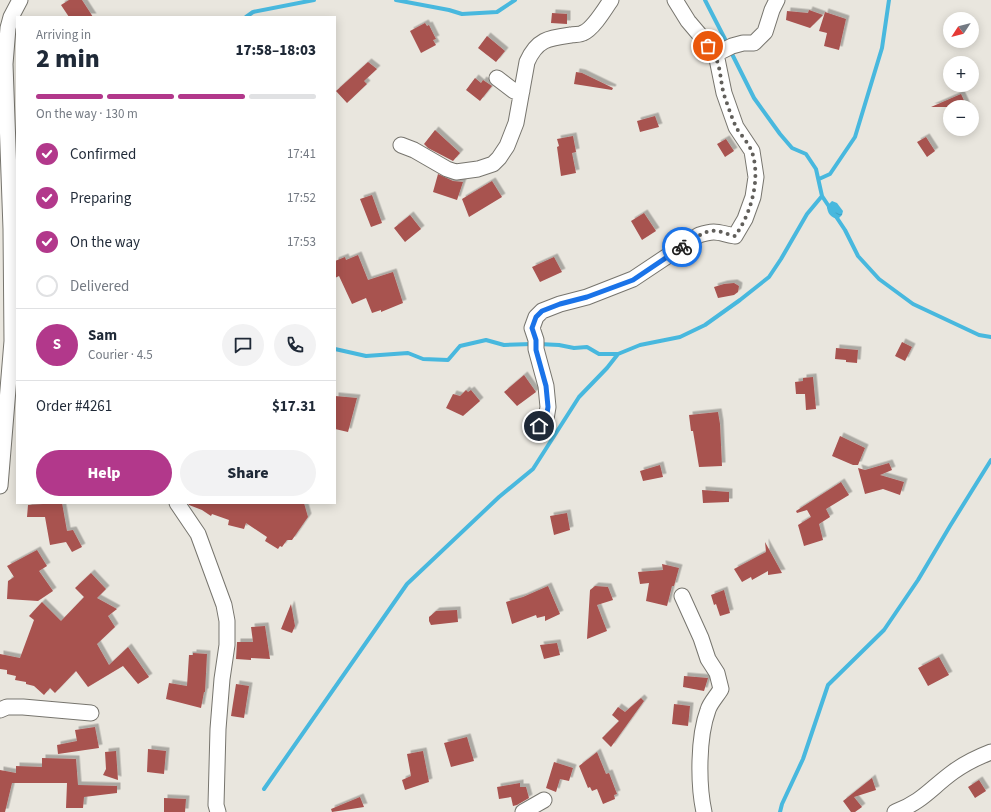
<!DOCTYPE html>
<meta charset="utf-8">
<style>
body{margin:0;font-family:"Source Sans 3",sans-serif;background:#f2f2f3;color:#1f2937;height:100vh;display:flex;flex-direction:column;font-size:15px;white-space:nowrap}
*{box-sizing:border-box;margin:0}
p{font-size:13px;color:#747a83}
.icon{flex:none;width:22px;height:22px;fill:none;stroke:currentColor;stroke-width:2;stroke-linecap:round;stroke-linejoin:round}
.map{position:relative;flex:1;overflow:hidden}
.drawer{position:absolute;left:16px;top:16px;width:320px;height:488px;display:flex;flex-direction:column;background:#fff;border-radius:0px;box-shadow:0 2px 10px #0003}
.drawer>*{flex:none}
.needle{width:26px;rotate:234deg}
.buttons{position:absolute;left:943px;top:12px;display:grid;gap:8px}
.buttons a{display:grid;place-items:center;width:36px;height:36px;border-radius:50%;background:#fff;box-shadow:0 2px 10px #0003;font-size:20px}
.pin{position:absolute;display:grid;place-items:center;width:34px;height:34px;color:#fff;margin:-17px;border:2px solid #fff;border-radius:50%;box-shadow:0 1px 4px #0007}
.courier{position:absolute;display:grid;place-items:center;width:40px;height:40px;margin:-20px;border:3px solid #1a73e8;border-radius:50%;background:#fff;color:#222;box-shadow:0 1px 5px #0007}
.overview em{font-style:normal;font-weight:800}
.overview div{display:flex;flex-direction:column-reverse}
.overview{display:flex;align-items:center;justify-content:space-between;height:68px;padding:0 20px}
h1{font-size:26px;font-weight:800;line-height:30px}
.bar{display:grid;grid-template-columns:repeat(4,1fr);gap:6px 4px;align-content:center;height:48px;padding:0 20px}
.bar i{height:5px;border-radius:3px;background:#e0e1e3}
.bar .current{background:#b2388b}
.bar p{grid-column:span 4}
.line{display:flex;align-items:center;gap:10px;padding:0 20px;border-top:1px solid #e0e1e3}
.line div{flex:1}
.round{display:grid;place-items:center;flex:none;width:42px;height:42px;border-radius:21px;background:#f2f2f3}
ol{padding:0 20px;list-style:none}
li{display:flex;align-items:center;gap:12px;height:44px}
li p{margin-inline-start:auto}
li .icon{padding:4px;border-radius:50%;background:#b2388b;color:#fff;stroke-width:4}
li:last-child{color:#747a83}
li i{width:22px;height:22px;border:2px solid #e0e1e3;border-radius:50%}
.primary-button{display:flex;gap:8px;margin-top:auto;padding:8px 20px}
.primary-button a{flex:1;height:46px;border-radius:24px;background:#b2388b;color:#fff;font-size:16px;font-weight:800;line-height:46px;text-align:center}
.primary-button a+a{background:#f2f2f3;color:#1f2937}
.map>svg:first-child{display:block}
.water{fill:url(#water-ripples)}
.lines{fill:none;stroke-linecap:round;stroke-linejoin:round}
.stream{stroke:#48b8de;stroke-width:4}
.building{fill:#a85250;filter:url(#shadow)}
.minor-casing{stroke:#77756e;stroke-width:17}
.minor{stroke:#fff;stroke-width:15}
.done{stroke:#615f5b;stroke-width:4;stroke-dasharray:0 7.2}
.route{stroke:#1a73e8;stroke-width:5}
</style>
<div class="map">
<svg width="991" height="812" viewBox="0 0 991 812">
<defs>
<pattern id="water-ripples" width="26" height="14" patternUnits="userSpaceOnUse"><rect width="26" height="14" fill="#48b8de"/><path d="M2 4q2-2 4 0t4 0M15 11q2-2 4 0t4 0" fill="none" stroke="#3e9dbe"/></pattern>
<filter id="shadow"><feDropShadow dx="3.5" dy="-3.5" stdDeviation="0" flood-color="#0004"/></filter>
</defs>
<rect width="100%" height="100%" fill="#e9e6de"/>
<!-- water -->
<path class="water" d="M832,201L837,203L843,211L842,215L838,219C831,218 827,213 827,206Z"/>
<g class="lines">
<!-- stream -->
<path class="stream" d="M396,0L449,10L462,14L497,12L515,0
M705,0L727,43
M246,17L253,12L314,0
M732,54L754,98L780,134L792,148L806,154L816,169L822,196L830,208
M819,179L830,174L855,137L882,48L889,0
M835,215L845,230L858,256L879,279L913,304L979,335L991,337
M539,344L559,345L574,348L587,347L599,354H618L640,345L680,337L705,325L740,300L769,277L781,259L807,214L822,196
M335,349L366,356L408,353L423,359L448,360L460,346L486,340L504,345L532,344
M264,789L407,584L499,497L533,469L579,397L607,368L618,354
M780,812L782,804L803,759L828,685L884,630L918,580L950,526L991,460"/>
</g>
<!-- building -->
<path class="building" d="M69,0H82L93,17H69L61,5Z
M809,10L823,15L810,28L786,20L787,11L808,13Z
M825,12L846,19L839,50L824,46L827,33L819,31Z
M552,13L567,14V24L551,23Z
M425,23L427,26L429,25L436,39L433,40L436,45L421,53L410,31Z
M487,36L505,51L496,62L478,48Z
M368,62L377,69L364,81L367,84L347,103L336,91Z
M576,72L582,73L613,88L612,90L574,84Z
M475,78L481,83L483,80L492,86L480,101L466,90Z
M961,94L967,107H931Z
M655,116L659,127L640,132L637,121Z
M435,130L460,153L453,161L428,148L424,144Z
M573,136L576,152L572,153L576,173L561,176L557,147L559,146L557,139Z
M926,137L935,151L927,157L917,142Z
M726,139L734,151L725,157L717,144Z
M438,174L453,181L463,182L457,200L433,192Z
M492,181L502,197L469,217L462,199Z
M372,195L382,223L371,227L360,199Z
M644,213L656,231L642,240L631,221Z
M410,215L421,229L405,242L394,228Z
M358,255L368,280L393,272L403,303L381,312V310L372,313L366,298L352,304L339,276L335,278V261L345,257L346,260Z
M554,257L562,272L540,282L532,267Z
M734,283L739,286L738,292L734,295L718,298L714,287L724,284Z
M902,342L912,347L905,361L895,356Z
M836,348L858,350L857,363L846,362V360L835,359Z
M524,375L536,392L517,406L504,392Z
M813,377L816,409L806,410L805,394H796L795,382L803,381V378Z
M466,390L468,392L471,390L480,401L463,416L446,408L453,394L460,396Z
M335,396L357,398L348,432L335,429Z
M718,412L720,424L722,466L699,467L693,431H691L689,415Z
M840,436L865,448L858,465H853L832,456Z
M889,463L892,470L880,475L904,482L900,495L883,489L865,494L858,468L865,470Z
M660,465L663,477L643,481L640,471Z
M841,482L849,495L826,509L830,517L819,524L823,540L804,546L798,525L811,517L807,510L797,513L796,511Z
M702,490L729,492V502L703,503Z
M42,503H62L67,531L73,530L82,547L72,552L66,542L50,545L45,517H27L28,505L43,504Z
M188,503H304L308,517L292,540H287L282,547L280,546L278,549L265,541L267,537L246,523L244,529L228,525L229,520L212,514L211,516L202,510L189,505Z
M567,513L570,530L554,535L550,516Z
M765,542L782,573L768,575V571L752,580L751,577L742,582L734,569L766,552Z
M37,550L47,566L39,571L53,591L38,601L7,599L8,581L14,577L7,566Z
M662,564L679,568L674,586H672L667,606L646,601L649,583L640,584L638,572L663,570Z
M91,573L106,589L97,598L117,609L108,616L115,627L97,644L109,665L128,647L149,677L138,684L123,666L88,687L76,671L55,693L50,688L44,695L34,686L26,684V682L15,680L16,676L7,674V670L0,669V654L20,658L34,620L29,616L42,602L61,621L84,597L75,588Z
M548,586L560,614L545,621V616L537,618L536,615L512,624L506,602L523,597Z
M595,586L608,587L613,600L597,605L607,631L587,639L590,590Z
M724,590L730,613L720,616L716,604L714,605L711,595Z
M291,604L295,626L292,633L281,629Z
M457,610L458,622L431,625L429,621V617L436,611Z
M265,626L270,659L251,658V660L236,659L237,642H253L251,627Z
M557,643L560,655L544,659L540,645Z
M193,653L207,654L205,692H204L201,708L166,699L169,683L187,686L189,655H193Z
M939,657L949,675L928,686L918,668Z
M684,676L708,678L704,691L683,687Z
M236,684L249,686L244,718L231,716Z
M641,698L644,701L611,747L602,738L619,721L612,715L618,707L625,712Z
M674,704L690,706L688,726L672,724Z
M95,727L99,748L58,754L57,745L77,741L75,730Z
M467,737L474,761L451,767L444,743Z
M148,749L166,751L164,774L147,772Z
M116,751L118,780L103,775L106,769L105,752Z
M423,751L429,782L405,790L402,780L411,776L407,754Z
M597,752L606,774L609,773L617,794L614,795L615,799L603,804L597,789L592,791L590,787L588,788L579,766Z
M42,758L76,759L78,785L117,786V793L84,797L83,808H66L67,783H12L5,812H0V770L16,773V766L42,767Z
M554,762L573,768L569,781L560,779L556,792L546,788Z
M872,778L876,790L854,797L862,807L855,812H851L843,801Z
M979,780L986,791L975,798L968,787Z
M520,783V787H526L529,798L517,805L513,806L511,797L499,799L497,787Z
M360,797L364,807L332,812L331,809Z
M164,798L186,799L185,812H164Z"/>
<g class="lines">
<!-- minor casing -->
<g class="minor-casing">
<path id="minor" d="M716,54L732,46L743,43H754L765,32L772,10L777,0
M497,78L514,91H522
M401,145L414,150L447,169L456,172L478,169L493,164L499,158L507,146L516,123L527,62C537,39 549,38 571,35C575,34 580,35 583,33C593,29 605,9 611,0
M539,426L546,419L548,407L546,386L536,349V340L532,328L536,317L542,311L560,304L587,297L633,279L699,235C717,229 718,233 735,236L745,219L753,197L756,177L752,151L736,127L724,93L716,54L688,21L675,0
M0,486L12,341L11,229L5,64L8,28L11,17L20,0
M177,503L198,534L224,605L227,621V645L222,679L218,729L216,805L218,812
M682,596L701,638L708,659L717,673L721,689C717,696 710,703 708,710C698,737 698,784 704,812
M0,710L7,707H23L91,713
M523,812L544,800
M895,812C922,802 931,788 953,772C964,764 978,757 991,752"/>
</g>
<!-- minor -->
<use href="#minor" class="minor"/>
</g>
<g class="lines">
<!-- done -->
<path class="done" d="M682,247C692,241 704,229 717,231C723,232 729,235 735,236C751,214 761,179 752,152C749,144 742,136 737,129C732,119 728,106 724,95C719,76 722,62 708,46"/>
<!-- route -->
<path class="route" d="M539,426L546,419L548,407L546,386L536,350V340L532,328L536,317L542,311L560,304L587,297L633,280L682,247"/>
</g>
</svg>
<div class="buttons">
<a><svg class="needle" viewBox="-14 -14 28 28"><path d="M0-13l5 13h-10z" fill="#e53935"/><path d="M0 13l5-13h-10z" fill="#747a83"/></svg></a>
<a>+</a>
<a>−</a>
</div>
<div class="pin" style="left:708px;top:46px;background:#ea580c"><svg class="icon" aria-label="bag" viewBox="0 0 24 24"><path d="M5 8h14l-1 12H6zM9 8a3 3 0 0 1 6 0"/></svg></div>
<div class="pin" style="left:539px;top:426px;background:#1f2937"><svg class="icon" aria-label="home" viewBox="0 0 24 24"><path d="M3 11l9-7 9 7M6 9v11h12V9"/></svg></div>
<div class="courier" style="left:682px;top:247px"><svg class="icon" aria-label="bike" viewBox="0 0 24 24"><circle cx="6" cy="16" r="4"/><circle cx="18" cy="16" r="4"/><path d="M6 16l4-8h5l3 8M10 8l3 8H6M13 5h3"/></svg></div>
<section class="drawer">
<div class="overview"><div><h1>2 min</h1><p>Arriving in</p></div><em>17:58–18:03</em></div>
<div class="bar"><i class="current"></i><i class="current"></i><i class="current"></i><i></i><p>On the way · 130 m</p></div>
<ol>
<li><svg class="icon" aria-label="check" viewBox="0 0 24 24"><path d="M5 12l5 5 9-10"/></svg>Confirmed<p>17:41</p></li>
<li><svg class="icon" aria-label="check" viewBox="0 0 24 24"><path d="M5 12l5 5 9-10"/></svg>Preparing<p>17:52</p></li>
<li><svg class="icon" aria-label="check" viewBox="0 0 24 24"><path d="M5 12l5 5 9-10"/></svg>On the way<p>17:53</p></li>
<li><i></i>Delivered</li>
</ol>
<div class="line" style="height:72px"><b class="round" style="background:#b2388b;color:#fff">S</b><div><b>Sam</b><p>Courier · 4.5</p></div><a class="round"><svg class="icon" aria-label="chat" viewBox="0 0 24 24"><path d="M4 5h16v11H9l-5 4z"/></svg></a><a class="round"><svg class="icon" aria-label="phone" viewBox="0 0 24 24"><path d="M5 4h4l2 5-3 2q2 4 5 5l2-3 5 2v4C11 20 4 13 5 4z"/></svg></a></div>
<div class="line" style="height:52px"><div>Order #4261</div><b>$17.31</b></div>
<div class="primary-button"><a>Help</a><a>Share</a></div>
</section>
</div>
